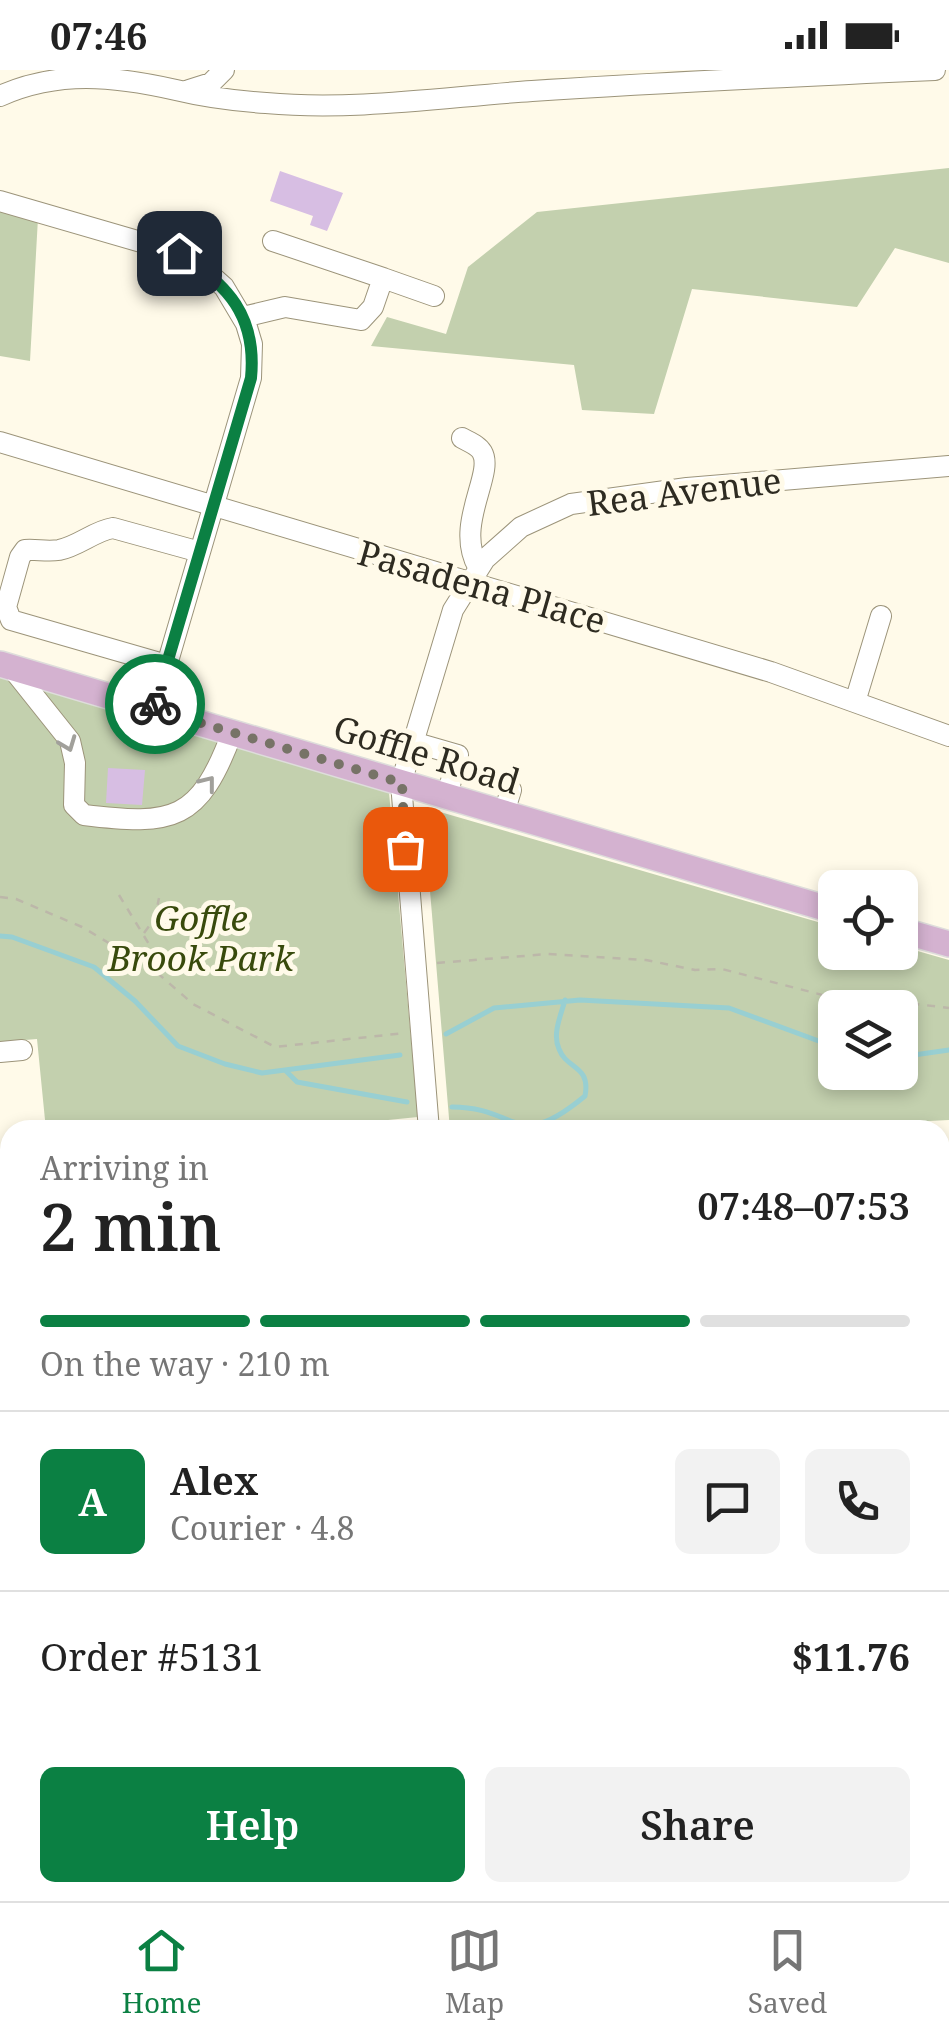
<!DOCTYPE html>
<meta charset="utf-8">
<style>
body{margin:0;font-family:"Noto Serif",serif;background:#f2f2f2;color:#222;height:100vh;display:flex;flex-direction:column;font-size:38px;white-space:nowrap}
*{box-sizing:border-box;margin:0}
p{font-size:32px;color:#767676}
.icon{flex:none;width:55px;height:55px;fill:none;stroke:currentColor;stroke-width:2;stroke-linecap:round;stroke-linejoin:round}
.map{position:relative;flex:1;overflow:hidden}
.sheet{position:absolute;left:0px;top:1050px;width:950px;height:782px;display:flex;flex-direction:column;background:#fff;border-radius:30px 30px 0 0;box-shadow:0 5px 15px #0003}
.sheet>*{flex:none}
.tools{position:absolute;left:818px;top:800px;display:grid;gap:20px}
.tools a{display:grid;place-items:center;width:100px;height:100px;border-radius:15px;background:#fff;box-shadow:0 5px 15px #0003;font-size:50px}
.pin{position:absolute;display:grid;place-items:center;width:85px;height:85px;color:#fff;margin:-42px;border-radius:20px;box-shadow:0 5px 15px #0006}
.courier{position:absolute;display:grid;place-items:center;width:100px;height:100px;margin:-50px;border:8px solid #0b8043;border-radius:50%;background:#fff;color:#222;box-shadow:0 2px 12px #0007}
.summary em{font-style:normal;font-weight:600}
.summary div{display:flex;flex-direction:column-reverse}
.summary{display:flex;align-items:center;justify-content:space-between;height:170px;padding:0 40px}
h1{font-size:65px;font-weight:600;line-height:75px}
.bar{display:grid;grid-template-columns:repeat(4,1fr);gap:15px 10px;align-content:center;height:120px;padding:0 40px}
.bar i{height:12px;border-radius:8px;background:#e0e0e0}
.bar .selected{background:#0b8043}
.bar p{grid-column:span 4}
.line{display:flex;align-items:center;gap:25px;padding:0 40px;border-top:2px solid #e0e0e0}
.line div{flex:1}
.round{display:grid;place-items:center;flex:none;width:105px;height:105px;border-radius:15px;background:#f2f2f2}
.button{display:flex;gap:20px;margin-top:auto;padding:20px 40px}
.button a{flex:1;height:115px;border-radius:15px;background:#0b8043;color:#fff;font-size:40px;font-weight:600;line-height:115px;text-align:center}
.button a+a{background:#f2f2f2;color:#222}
.status{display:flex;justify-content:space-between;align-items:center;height:70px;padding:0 50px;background:#fff;direction:ltr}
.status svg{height:28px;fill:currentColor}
.tabs{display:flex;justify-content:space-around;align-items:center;height:140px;border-top:2px solid #e0e0e0;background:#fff;font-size:28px;color:#767676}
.tabs a{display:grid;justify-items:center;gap:5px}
.tabs .selected{color:#0b8043}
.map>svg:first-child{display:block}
.green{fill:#c3d0ae;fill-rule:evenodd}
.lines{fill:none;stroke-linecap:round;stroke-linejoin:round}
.stream{stroke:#98cfd2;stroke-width:5}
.building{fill:#d7bee3}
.minor-casing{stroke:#9c947a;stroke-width:22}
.major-casing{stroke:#dedddb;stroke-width:28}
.path{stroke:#bcb7a9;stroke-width:2.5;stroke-dasharray:8 8;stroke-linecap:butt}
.minor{stroke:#fff;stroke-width:20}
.major{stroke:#d4b2d0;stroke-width:25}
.oneway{stroke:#a1a09b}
.done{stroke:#777367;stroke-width:10;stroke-dasharray:0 18}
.route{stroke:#0b8043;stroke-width:12}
.labels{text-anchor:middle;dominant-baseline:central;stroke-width:10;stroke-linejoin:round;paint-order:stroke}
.street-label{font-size:35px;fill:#2e2b21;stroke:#fffae9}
.park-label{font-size:35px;font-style:italic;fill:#384a0c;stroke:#fffae9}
</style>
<div class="status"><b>07:46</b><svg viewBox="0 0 49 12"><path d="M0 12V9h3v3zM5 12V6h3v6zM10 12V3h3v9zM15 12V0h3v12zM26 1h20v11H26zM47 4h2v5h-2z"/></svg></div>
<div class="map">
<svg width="949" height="1831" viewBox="0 0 949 1831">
<rect width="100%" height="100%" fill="#fffae9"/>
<!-- green -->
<path class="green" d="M949,98V193L895,178L857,237L692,219L654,344L582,340L574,295L371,276L387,247L446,264L468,197L537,142Z
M0,128L38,148L30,291L0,286Z
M0,606L389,722L418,1047L338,1055V1060H46L37,969L0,972Z
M423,737L835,857V882H900V876L949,890V1050L746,1060H450ZM835,938H900V1002H835Z"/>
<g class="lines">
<!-- stream -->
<path class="stream" d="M0,866L12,867L94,897L135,931L178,976L225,994L262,1003L400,985
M446,964L494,938L580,930L729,938L835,977
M900,987L949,980
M286,1001L297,1012L407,1032
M452,1037C519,1037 515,1084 585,1026C591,995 567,1000 559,979C552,964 561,945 565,930"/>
</g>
<!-- building -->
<path class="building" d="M280,101L343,123L327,161L310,155L313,146L270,131Z
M108,698L145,700L142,735L106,733Z"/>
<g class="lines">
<!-- minor casing -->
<g class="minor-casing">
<path id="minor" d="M189,20L211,13L224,0
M0,26C58,0 114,6 176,20C205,27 236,31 266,33C354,41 444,27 532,21C666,12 800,6 935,0
M0,131L179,183L206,201L224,217L246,254L252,274L251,308L154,639
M383,208L434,226
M243,247L285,237L361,250L373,237L383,208L273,171
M462,368C469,372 478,375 482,382C495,404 454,454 478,497
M0,372L771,602L949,666
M167,595L11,550L6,537L20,487L25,480C36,479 47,482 59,480C79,476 94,461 113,458L200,482
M11,597L70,671L75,693L74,735L84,745C174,756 199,751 232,663
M855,632L881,546
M413,672L458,685
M446,726L454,702
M504,743L511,720
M0,982L22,980
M429,1060L401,713L453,540L485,489L521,457L571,434L687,418L949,396
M940,1144H949
M0,1222L10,1221
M940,1398H949
M0,1476L10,1475
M940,1654L949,1653
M0,1731L10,1730
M492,1822L493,1831"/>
</g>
<!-- major casing -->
<g class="major-casing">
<path id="major" d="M0,594L835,841
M900,860L949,874"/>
</g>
<!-- path -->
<path class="path" d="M119,825L155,884L154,898
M0,827L16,829L82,857L154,900L193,934L275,977L405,963
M144,863L155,848L159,828
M437,893L548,884L646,890L695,900L722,899L846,931L899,932L949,938"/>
<!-- minor -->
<use href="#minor" class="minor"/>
<!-- major -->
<use href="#major" class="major"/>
</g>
<!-- one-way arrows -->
<defs><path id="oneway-chevron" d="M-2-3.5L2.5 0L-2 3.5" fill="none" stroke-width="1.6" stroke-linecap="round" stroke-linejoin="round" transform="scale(2.5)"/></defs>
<g class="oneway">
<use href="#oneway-chevron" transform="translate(68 674) rotate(69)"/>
<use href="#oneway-chevron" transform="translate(208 713) rotate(-52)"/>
</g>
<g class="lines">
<!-- done -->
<path class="done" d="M155,634L154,639L402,713L405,779"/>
<!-- route -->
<path class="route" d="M155,634L251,308C257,246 228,215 179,183"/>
</g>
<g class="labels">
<!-- street labels -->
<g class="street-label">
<text transform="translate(684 421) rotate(-7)">Rea Avenue</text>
<text transform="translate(482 516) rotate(16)">Pasadena Place</text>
<text transform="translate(427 684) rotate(17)">Goffle Road</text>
</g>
<!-- park labels -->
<g class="park-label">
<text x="201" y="847">Goffle<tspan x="201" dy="40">Brook Park</tspan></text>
</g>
</g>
</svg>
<div class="tools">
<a><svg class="icon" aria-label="locate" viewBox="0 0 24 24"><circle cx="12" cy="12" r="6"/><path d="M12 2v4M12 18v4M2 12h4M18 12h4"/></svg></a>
<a><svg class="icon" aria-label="layers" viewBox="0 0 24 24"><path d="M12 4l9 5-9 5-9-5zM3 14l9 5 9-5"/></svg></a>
</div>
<div class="pin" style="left:405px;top:779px;background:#ea580c"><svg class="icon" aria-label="bag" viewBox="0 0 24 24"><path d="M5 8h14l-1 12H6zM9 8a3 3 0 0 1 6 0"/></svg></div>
<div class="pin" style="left:179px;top:183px;background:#1f2937"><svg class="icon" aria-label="home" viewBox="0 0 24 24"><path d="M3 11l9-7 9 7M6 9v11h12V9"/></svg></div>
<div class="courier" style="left:155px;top:634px"><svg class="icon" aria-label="bike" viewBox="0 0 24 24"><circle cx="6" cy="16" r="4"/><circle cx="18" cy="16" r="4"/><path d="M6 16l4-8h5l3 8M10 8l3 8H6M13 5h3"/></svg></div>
<section class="sheet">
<div class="summary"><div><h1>2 min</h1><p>Arriving in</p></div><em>07:48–07:53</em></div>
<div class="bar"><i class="selected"></i><i class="selected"></i><i class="selected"></i><i></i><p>On the way · 210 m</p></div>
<div class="line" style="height:180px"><b class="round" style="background:#0b8043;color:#fff">A</b><div><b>Alex</b><p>Courier · 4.8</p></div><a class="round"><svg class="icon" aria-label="chat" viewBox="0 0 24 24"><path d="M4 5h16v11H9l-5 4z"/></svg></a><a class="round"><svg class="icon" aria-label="phone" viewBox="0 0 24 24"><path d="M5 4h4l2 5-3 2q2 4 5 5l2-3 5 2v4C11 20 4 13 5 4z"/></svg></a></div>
<div class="line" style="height:130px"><div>Order #5131</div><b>$11.76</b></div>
<div class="button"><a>Help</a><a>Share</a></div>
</section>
</div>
<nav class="tabs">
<a class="selected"><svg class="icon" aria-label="home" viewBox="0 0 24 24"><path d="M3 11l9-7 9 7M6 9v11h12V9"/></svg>Home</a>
<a><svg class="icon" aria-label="map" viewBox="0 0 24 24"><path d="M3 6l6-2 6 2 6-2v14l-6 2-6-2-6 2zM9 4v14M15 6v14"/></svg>Map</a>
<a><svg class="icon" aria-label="saved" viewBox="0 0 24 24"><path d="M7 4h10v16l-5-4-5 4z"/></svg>Saved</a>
</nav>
